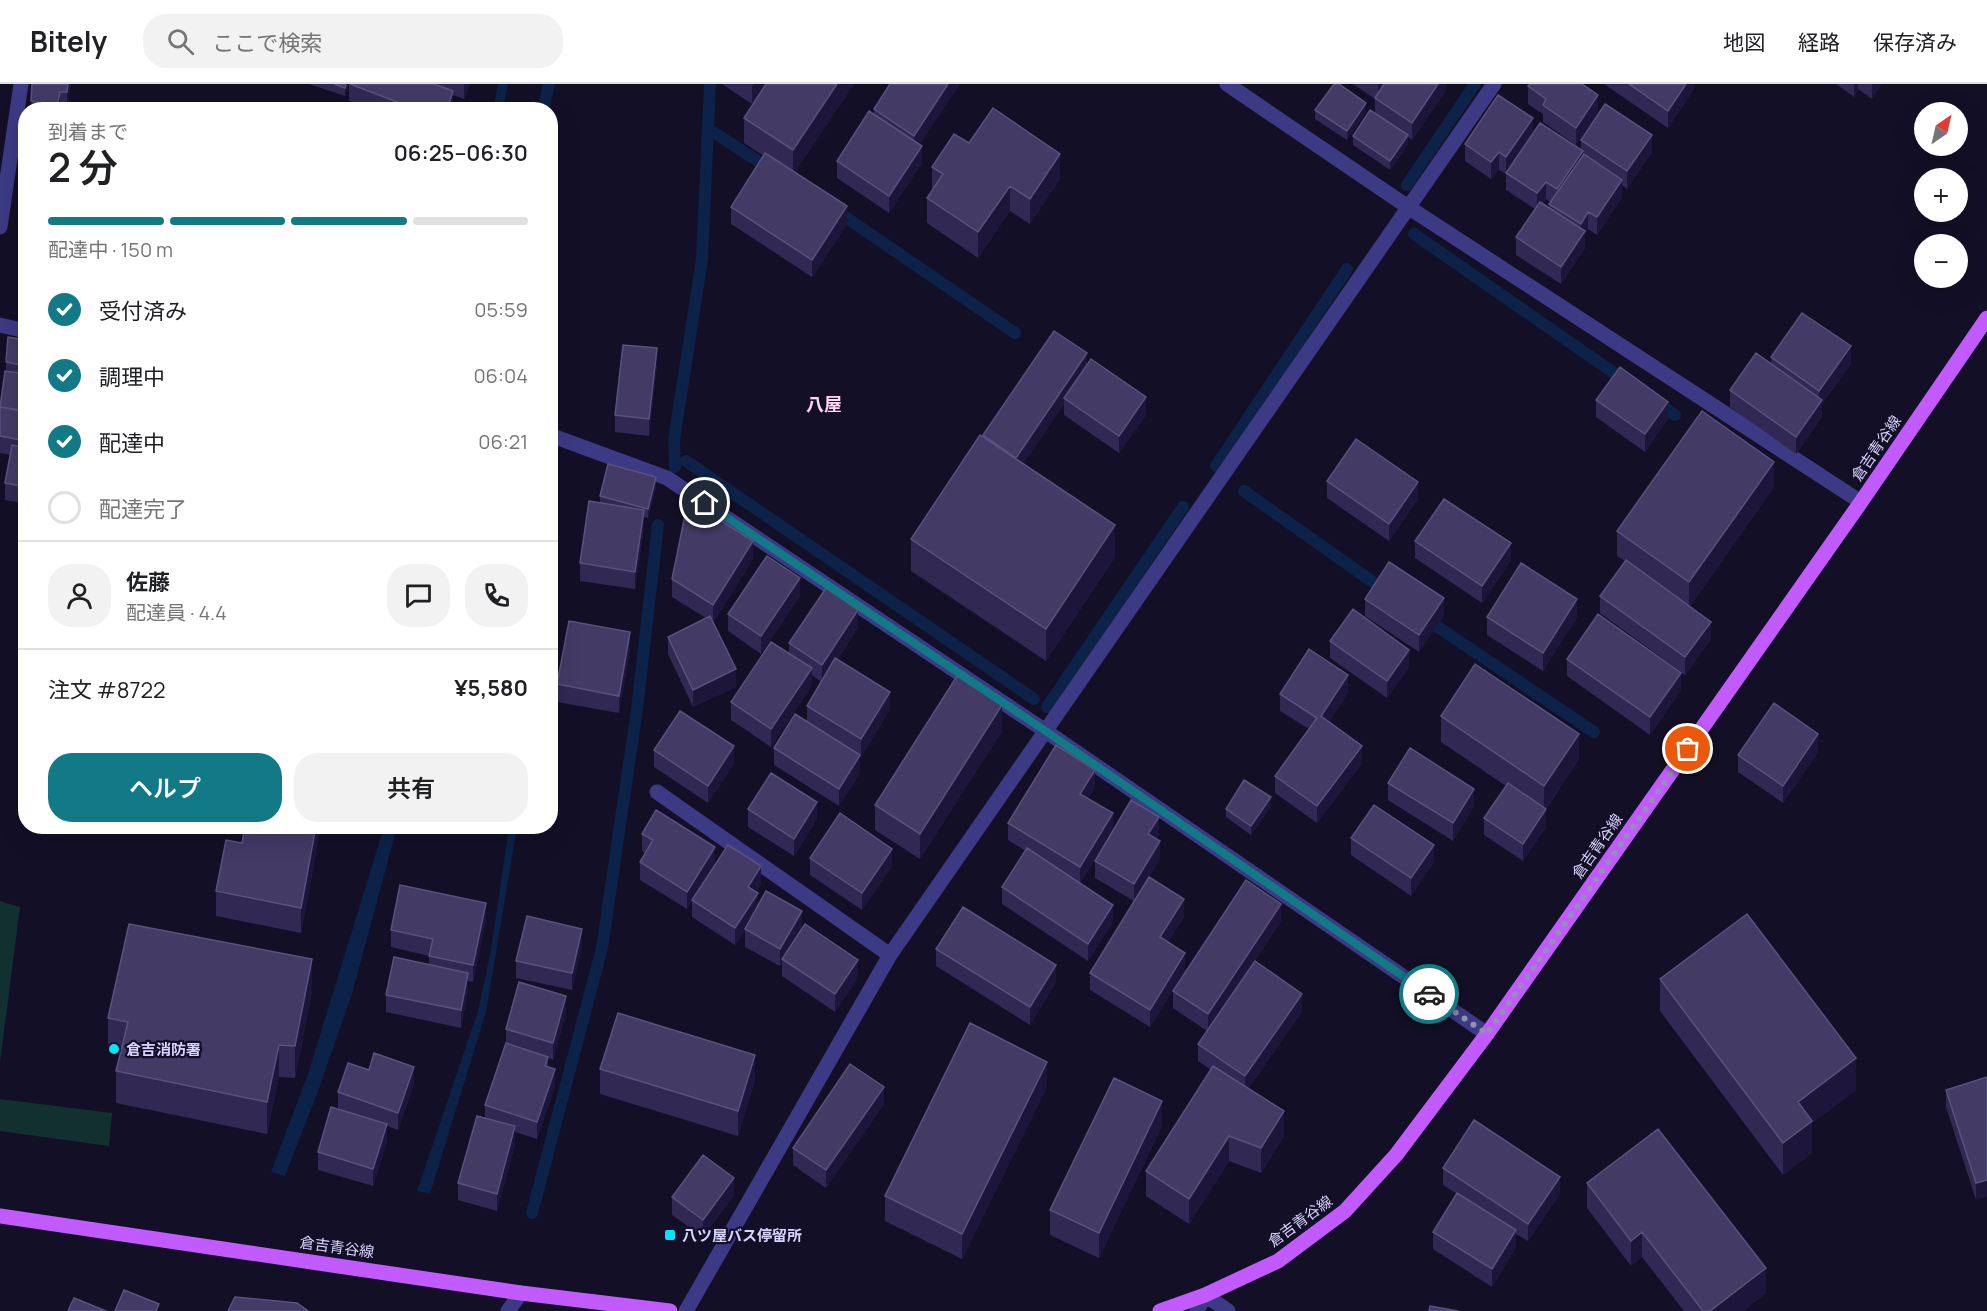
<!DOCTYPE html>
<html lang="ja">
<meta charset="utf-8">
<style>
body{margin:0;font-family:Manrope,"Noto Sans JP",sans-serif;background:#f2f2f2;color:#202124;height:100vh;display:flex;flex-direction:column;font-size:22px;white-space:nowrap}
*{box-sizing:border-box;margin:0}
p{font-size:20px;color:#757577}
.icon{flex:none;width:33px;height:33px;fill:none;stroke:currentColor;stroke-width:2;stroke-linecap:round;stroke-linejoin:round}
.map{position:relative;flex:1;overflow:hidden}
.panel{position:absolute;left:18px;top:18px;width:540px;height:732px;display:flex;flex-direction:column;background:#fff;border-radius:24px;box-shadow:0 6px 24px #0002}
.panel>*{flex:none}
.needle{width:39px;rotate:34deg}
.buttons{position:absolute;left:1914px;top:18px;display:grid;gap:12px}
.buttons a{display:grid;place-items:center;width:54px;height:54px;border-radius:50%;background:#fff;box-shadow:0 6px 24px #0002;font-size:30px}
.pin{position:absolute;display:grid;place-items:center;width:51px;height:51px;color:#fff;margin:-26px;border:3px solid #fff;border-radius:50%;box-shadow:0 2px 6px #0007}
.courier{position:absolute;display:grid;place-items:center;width:60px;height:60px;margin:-30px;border:4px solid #127987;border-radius:50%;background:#fff;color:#222;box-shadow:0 2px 8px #0007}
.head em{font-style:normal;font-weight:600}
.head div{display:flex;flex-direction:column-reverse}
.head{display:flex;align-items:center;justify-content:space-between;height:102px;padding:0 30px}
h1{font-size:39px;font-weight:600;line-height:45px}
.bar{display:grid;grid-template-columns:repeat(4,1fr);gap:9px 6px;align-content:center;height:72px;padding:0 30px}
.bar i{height:8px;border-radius:4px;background:#e0e0e0}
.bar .on{background:#127987}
.bar p{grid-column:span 4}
.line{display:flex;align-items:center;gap:15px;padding:0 30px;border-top:2px solid #e0e0e0}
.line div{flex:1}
.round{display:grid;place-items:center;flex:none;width:63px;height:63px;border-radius:24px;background:#f2f2f2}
ol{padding:0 30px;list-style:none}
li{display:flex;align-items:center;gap:18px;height:66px}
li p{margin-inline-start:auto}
li .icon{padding:6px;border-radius:50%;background:#127987;color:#fff;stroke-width:4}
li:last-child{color:#757577}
li i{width:33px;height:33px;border:3px solid #e0e0e0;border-radius:50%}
.cta{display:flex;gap:12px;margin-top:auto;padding:12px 30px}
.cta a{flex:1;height:69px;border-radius:24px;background:#127987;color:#fff;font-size:24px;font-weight:600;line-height:69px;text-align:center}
.cta a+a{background:#f2f2f2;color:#202124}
header{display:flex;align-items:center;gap:36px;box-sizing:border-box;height:84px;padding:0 30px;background:#fff;border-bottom:2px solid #e0e0e0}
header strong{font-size:28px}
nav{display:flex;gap:33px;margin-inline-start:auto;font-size:21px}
.search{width:420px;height:54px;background:#f2f2f2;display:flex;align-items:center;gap:15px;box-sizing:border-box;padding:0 21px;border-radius:24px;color:#757577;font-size:22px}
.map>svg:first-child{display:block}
.green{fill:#12302f}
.water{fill:#0c2248}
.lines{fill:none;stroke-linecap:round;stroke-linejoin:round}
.stream{stroke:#0c2248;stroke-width:12}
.minor{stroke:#3d3a85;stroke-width:15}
.primary{stroke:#c25bff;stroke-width:15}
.wall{fill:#312854;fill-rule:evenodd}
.shaded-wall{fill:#1d163a}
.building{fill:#433a66;stroke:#5a527e;stroke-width:1.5}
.done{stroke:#948fb3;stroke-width:6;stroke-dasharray:0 10.8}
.route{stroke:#127987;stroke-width:8}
.poi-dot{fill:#00e5ff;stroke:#130f26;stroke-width:2}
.labels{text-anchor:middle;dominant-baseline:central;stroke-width:4.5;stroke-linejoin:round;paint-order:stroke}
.street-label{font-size:15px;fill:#d9d4ff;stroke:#130f26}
.poi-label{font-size:15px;font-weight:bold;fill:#d9d4ff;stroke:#130f26;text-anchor:start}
.quarter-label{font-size:18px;font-weight:bold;fill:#ffd6f0;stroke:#130f26}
</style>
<header>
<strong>Bitely</strong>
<div class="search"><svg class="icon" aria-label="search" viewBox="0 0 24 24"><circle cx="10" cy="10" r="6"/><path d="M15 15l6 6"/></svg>ここで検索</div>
<nav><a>地図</a><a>経路</a><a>保存済み</a></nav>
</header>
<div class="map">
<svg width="1987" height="1227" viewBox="0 0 1987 1227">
<rect width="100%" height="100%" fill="#130f26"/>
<!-- green -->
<path class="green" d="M0,817L20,823L0,978Z
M0,1015L112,1029L109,1062L0,1047Z"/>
<!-- water -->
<path class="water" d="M498,0H508L503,25H493Z
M543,0H555L549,25H537Z
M384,743H397L352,910L320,1002L285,1092L271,1088L308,990Z
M509,743H517L486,928L430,1110L417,1107L478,927L491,866Z"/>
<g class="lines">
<!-- stream -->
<path class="stream" d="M713,48L772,86
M1407,101L1475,0
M835,126L1015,249
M1414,150L1627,298
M1656,318L1675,331
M686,377L1034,615
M1216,382L1347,185
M675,383L674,356L702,175L710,0
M1244,407L1387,508
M1423,533L1594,648
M1047,623L1183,423
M532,1129L602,864L637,625L658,441"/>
<!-- minor -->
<path class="minor" d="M1227,0L1408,123L1861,418
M0,143L21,0
M0,241L26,247
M550,351L667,394L1047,648L1487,950
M657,708L890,871
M508,1227L521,1209
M686,1227L890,871L1494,0
M1197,1227L1205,1211L1228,1227"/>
<!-- primary -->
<path class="primary" d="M0,1132L521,1209L670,1227
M1160,1227L1205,1211L1278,1177L1345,1127L1396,1071L1487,950L1861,418L1987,234"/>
</g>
<!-- wall -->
<path class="wall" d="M32,0H71L67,25L31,26Z
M309,0H349L345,12Z
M349,0H470L464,15L453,11V26H371L349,17Z
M722,0H765L752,20Z
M766,0H854L795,88L847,140L812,193L731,140V123L764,72L744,59V34Z
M890,0H960L919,60L922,79L889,129L837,94V77L874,30V25Z
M1353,0H1446V6L1412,56L1408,53V60L1390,86L1353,61V52L1375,29V15Z
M1604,0H1694V5L1668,44Z
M1836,0H1881L1872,15L1858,5L1854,13Z
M1528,2L1598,28L1576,61L1543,38V30L1528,20Z
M1315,26L1366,28L1347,56L1315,35Z
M1533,48L1581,66V56L1652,68L1627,105L1622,101V113L1597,151L1588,145L1585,151V164L1561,200L1516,171V153L1535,125L1506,106V90L1499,86L1491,95L1465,77V60ZM1546,115L1550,118L1549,120V124L1543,119Z
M969,59L1060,95L1030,140L1010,127L978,174L927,139V114L932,107V83Z
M26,256V420L5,416V399L11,371L0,369V318L22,290L6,286V278Z
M1771,273L1851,280L1822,320V333L1796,370L1730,323V306L1771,280Z
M1087,280L1146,331L1119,369L1064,331V320L1023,380L1115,473L1046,577L911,487V455L983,353V351Z
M657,281L649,352L615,348V331Z
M1596,316L1668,335L1645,368L1596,333Z
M1327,397L1418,415L1389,457L1327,414Z
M656,402L648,434L644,433V443L635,505L580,497V479L600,419V412Z
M1774,403L1690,522L1711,555L1685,591L1600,529V512L1625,477L1617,472V447Z
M1415,457L1511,476L1482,519L1415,474Z
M753,475L713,539L736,603L693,623L668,570V553L706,534L672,513V495Z
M800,512L761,570L728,547V530Z
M1365,515L1444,531L1419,568L1365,532Z
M1487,533H1577L1543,587L1487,551Z
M858,543L837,576L890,625L861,673L860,672V689L839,722L774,681V664L807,637V622L821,598L812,591V601L771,663L731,636V618L789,569V559Z
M1330,557L1409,583L1387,614L1330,574Z
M630,566L619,629L557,618V600Z
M1567,575L1681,606L1650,651L1567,592Z
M1348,608L1329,638L1362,679L1317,739L1275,709V692L1309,645L1280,627V610Z
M1441,632L1579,675L1546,725V743L1523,777L1484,751V734L1506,702L1441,658Z
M1002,647L920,775L875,746V721Z
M654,666L734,680L708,719L654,683Z
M1818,668L1783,719L1738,688V671Z
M1388,699L1474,722L1453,757L1388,716Z
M1095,703L1088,714L1081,799L1113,838L1088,877L1002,820V803L1026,767L1008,756V739Z
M1271,722L1251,751L1226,733V725Z
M748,725L817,735L794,772L748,743Z
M245,742H321L301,849L216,832V807L242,759Z
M642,750L715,780L700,803L761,800L756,808L758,822L802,845L858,894L835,928L782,892V879L780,882L745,863V846L735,861L692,833V817L687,825L640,796V778L645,769L642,767Z
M1159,750L1156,755L1160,774L1149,793L1184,833L1168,858L1185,886L1150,943L1090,906V889L1134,817L1095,794V777Z
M1351,754L1434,778L1411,812L1351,771Z
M810,774L892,782L862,826L810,791Z
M486,836L473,898L468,897V906L461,944L386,928V911L429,880V872L391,863V846Z
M1281,837L1226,920L1302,927L1249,1004L1284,1052L1261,1089L1229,1077L1189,1140L1146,1112V1087L1211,986L1198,977V960L1207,947L1173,924V907Z
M582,862L572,906L516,894V877Z
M936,865L1056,898L1030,941L936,882Z
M1660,895L1856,1006L1812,1039V1069L1783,1091L1660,927Z
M312,907L295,994L279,993L267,1050L116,1019V987L121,968L108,966V934Z
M566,929L553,976L548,974V983L555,1002L537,1055L515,1048V1060L497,1127L458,1116V1099L485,1034V1021L506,959V945Z
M600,985L755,996L738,1052L600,1010Z
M1987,993L1976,1116L1946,1023V1006Z
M414,1000L398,1046L387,1042V1057L373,1102L318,1086V1068L338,1025V1008Z
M1047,1003L962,1175L885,1137V1112Z
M884,1020L826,1104L793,1081V1064Z
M1162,1042L1099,1174L1050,1151V1126Z
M1443,1084L1560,1110L1528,1157L1516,1150V1163L1492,1203L1433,1165V1148L1457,1110L1443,1101Z
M1587,1099L1766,1209L1743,1227H1684L1642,1173L1631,1182L1587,1124Z
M734,1111L703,1153L672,1131V1113Z"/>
<!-- shaded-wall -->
<path class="shaded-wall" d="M68,0H71L67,25V8Z
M346,0H349L345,12V4Z
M464,0H470L464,15Z
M753,0H765L752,20V3Z
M837,0H854L793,91V66Z
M948,0H960L914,69V52Z
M1378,0H1390L1378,17Z
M1438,0H1446V6L1412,56V39Z
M1686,0H1694V5L1668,44V27Z
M1854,0H1858V5L1854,13Z
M1872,0H1881L1872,15Z
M453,7V26H447Z
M60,8V25L57,26V22Z
M1598,11V28L1576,61V44Z
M1366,19V28L1347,56V47Z
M1533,34V52L1506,90V73Z
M1408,51V60L1390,86V77Z
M1652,51V68L1627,105V87Z
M922,62V79L889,129V112Z
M1583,67V84L1557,122V105Z
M1499,68V86L1491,95V78Z
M1060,70V95L1030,140V115Z
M1622,96V113L1597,151V133Z
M1546,98V115L1537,126V109Z
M1010,102V127L978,174V148Z
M847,122V140L812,193V176Z
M1588,128V145L1585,151V164L1561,200V183L1581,154V140Z
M1851,262V280L1822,320V333L1796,370V353L1819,320V307Z
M657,264V281L649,352V335Z
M1087,269V286L1064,314V320L1016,391V374Z
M1146,313V331L1119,369V352Z
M1668,318V335L1645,368V350Z
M1774,378V403L1689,523V498Z
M656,393V402L648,434V425Z
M1418,398V415L1389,457V440Z
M644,426V443L635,505V488Z
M1115,441V473L1046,577V545Z
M753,457V475L713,539V521Z
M1511,459V476L1482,519V502Z
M800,494V512L761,570V552Z
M1444,514V531L1419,568V551Z
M1577,515V533L1543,587V569Z
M858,526V543L822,598V581Z
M1711,538V555L1685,591V573Z
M630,548V566L619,629V612Z
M1409,566V583L1387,614V597Z
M812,584V601L771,663V645Z
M736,585V603L693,623V606Z
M1681,589V606L1650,651V633Z
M1348,591V608L1321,650V632Z
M890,608V625L861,673V655Z
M1002,621V647L920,775V750Z
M1579,650V675L1544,727V702Z
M1818,650V668L1783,719V702Z
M734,662V680L708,719V702Z
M1362,662V679L1317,739V722Z
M860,671V689L839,722V705Z
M1095,686V703L1080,727V710Z
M1474,705V722L1453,757V739Z
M1271,713V722L1251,751V742Z
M817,718V735L794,772V755Z
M1546,725V743L1523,777V760Z
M1113,729V747L1080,800V783Z
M1159,733V750L1148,768V750Z
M316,742H321L301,849V824Z
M1160,757V774L1134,818V800Z
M1434,761V778L1411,812V794Z
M715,763V780L687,825V808Z
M892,765V782L862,826V809Z
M761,782V800L748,820V803Z
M758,809V827L735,861V844Z
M1184,815V833L1160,871V853Z
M486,819V836L473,898V881Z
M1281,820V837L1208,947V930Z
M1113,821V838L1088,877V860Z
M802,827V845L782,875V879L780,882V865Z
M582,845V862L572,906V889Z
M1185,869V886L1150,943V926Z
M312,875V907L295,994V962Z
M858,876V894L835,928V910Z
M1056,881V898L1030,941V923Z
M468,889V906L461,944V926Z
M1302,910V927L1245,1010V992Z
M566,912V929L553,976V959Z
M279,961V993L267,1050V1018Z
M755,971V996L738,1052V1027Z
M1856,974V1006L1812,1039V1069L1783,1091V1059L1798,1018Z
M1047,978V1003L962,1175V1150Z
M414,983V1000L398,1046V1029Z
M555,985V1002L537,1055V1038Z
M884,1003V1020L826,1104V1086Z
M1162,1017V1042L1099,1174V1149Z
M1284,1027V1052L1261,1089V1064Z
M387,1040V1057L373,1102V1085Z
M515,1042V1060L497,1127V1110Z
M1229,1052V1077L1189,1140V1115Z
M1560,1093V1110L1528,1157V1140Z
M734,1094V1111L703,1153V1136Z
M1987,1096V1113L1976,1116V1099Z
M1516,1146V1163L1492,1203V1185Z
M1642,1148V1173L1631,1182V1157Z
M1766,1184V1209L1743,1227H1710Z"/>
<!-- building -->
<path class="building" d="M32,0H68L67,8H60L57,22L31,17Z
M334,0H346L345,4Z
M350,0H434L453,7L447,26H412L413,24Z
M766,0H837L793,66L744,34Z
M890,0H948L914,52L874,25Z
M1334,0H1339L1366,19L1347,47L1315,26Z
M1384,0H1438L1412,39L1375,14Z
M1530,0H1582L1598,11L1576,44L1543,21L1546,15L1528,2Z
M1629,0H1686L1668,27Z
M1498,11L1533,34L1506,73L1499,68L1491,78L1465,60Z
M1605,20L1652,51L1627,87L1581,56Z
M993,24L1060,70L1030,115L1010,102L978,148L927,114L943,90L932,83L954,50L969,59Z
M1370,26L1408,51L1390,77L1353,52Z
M869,27L922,62L889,112L837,77Z
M1540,39L1583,67L1557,105L1546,98L1537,109L1506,89Z
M765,69L847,122L812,176L731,123Z
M1584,70L1622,96L1597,133L1588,128L1581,140L1549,120Z
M1540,118L1585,147L1561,183L1516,153Z
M1802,229L1851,262L1819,307L1771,273Z
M1054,247L1087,269L1016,374L983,351Z
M8,253L26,256V282L6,278Z
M623,261L657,264L649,335L615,331Z
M1756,269L1822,316L1796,353L1730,306Z
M1091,275L1146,313L1119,352L1064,314Z
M1620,283L1668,318L1645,350L1596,316Z
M5,287L26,290V327L0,323Z
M0,323L26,328V357L0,352Z
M1702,327L1774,378L1689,498L1617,447Z
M980,351L1115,441L1046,545L911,455Z
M1356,355L1418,398L1389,440L1327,397Z
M12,361L26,364V403L5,399Z
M608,380L656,393L648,425L600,412Z
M1444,415L1511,459L1482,502L1415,457Z
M688,416L753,457L713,521L672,495Z
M589,417L644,426L635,488L580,479Z
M767,472L800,494L761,552L728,530Z
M1626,476L1711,538L1685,573L1600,512Z
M1389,478L1444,514L1419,551L1365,515Z
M1521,479L1577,515L1543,569L1487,533Z
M826,504L858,526L822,581L789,559Z
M1353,525L1409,566L1387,597L1330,557Z
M1598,530L1681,589L1650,633L1567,575Z
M710,532L736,585L693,606L668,553Z
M569,537L630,548L619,612L557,600Z
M771,558L812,584L771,645L731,618Z
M1309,565L1348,591L1321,632L1362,662L1317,722L1275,692L1317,634L1280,610Z
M835,574L890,608L861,655L807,622Z
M1475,580L1579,650L1544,702L1441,632Z
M957,592L1002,621L920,750L875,721Z
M1774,619L1818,650L1783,702L1738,671Z
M680,627L734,662L708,702L654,666Z
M795,630L860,671L839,705L774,664Z
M1056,661L1095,686L1080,710L1113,729L1080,783L1008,739Z
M1410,664L1474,705L1453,739L1388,699Z
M771,689L817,718L794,755L748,725Z
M1244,696L1271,713L1251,742L1226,725Z
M1508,699L1546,725L1523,760L1484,734Z
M1131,716L1159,733L1148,750L1160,757L1134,800L1095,777Z
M1374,721L1434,761L1411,794L1351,754Z
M656,726L715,763L687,808L640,778L653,756L642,750Z
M840,729L892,765L862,809L810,774Z
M245,742H316L301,824L216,807L226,756L242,759Z
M728,761L761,782L748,803L758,809L735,844L692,816Z
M1027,764L1113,821L1088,860L1002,803Z
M1149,793L1184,815L1160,853L1185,869L1150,926L1090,889Z
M1246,796L1281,820L1208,930L1173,907Z
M400,801L486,819L473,881L429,872L433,855L391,846Z
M766,807L802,827L780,865L745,845Z
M963,823L1056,881L1030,923L936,865Z
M1747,830L1856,974L1798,1018L1812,1037L1783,1059L1660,895Z
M527,832L582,845L572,889L516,877Z
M129,840L312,875L295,962L279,961L267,1018L116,987L128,938L108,934Z
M805,840L858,876L835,910L782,875Z
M394,873L468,889L461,926L386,911Z
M1255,877L1302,910L1245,992L1198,960Z
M519,898L566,912L553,959L506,945Z
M618,929L755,971L738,1027L600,985Z
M970,939L1047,978L962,1150L885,1112Z
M506,959L548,973L545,982L555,985L537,1038L485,1021Z
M374,969L414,983L398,1029L338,1008L348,979L369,986Z
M850,980L884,1003L826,1086L793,1064Z
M1213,982L1284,1027L1261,1064L1229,1052L1189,1115L1146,1087Z
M1987,993V1096L1976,1099L1946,1006Z
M1114,994L1162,1017L1099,1149L1050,1126Z
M331,1023L387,1040L373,1085L318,1068Z
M477,1032L515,1042L497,1110L458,1099Z
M1474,1036L1560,1093L1528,1140L1443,1084Z
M1658,1045L1766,1184L1710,1227H1703L1642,1148L1631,1157L1587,1099Z
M703,1071L734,1094L703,1136L672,1113Z
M1457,1109L1516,1146L1492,1185L1433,1148Z
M124,1206L159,1220L156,1227H115Z
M235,1213L297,1219L308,1227H228Z
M74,1214L106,1227H68Z
M1430,1222L1458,1227H1429Z"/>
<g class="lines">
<!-- done -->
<path class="done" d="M1429,910L1487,950L1688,665"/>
<!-- route -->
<path class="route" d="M705,419L1047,648L1429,910"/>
</g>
<!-- markers -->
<g class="poi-dot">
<circle cx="114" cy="965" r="6"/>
<rect x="664" y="1145" width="12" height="12" rx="3"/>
</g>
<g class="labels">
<!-- street labels -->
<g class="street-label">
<text transform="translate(1876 364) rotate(-56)">倉吉青谷線</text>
<text transform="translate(1597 762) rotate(-55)">倉吉青谷線</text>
<text transform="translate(1300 1137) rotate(-36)">倉吉青谷線</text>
<text transform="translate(337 1163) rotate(8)">倉吉青谷線</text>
</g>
<!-- poi labels -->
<g class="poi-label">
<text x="126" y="965">倉吉消防署</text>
<text x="682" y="1151">八ツ屋バス停留所</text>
</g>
<!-- quarter labels -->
<g class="quarter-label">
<text x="824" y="320">八屋</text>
</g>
</g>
</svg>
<div class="buttons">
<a><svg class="needle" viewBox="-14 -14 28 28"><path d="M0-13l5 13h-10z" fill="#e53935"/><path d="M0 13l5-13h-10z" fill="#757577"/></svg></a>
<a>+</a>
<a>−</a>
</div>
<div class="pin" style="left:1688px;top:665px;background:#ea580c"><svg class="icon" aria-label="bag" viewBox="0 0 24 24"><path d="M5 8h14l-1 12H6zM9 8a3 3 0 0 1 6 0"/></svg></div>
<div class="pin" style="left:705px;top:419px;background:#1f2937"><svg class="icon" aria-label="home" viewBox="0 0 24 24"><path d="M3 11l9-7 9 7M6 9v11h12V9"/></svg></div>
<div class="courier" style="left:1429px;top:910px"><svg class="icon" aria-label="car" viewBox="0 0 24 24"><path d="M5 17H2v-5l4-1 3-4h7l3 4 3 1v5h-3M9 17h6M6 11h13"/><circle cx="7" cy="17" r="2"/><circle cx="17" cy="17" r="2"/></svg></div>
<section class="panel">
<div class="head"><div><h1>2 分</h1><p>到着まで</p></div><em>06:25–06:30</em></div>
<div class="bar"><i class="on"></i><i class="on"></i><i class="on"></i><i></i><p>配達中 · 150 m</p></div>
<ol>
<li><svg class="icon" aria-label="check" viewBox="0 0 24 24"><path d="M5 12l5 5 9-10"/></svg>受付済み<p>05:59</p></li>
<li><svg class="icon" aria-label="check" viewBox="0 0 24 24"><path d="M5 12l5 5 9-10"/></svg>調理中<p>06:04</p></li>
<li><svg class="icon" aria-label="check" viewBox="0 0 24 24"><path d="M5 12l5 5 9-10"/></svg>配達中<p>06:21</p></li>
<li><i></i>配達完了</li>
</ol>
<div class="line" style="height:108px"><a class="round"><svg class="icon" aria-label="person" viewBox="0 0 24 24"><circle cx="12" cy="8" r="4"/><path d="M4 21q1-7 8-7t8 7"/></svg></a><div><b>佐藤</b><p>配達員 · 4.4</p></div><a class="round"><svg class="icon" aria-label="chat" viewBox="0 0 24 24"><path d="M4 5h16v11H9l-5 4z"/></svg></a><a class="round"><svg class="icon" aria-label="phone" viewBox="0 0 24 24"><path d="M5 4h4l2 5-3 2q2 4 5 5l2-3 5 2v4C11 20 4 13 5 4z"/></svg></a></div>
<div class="line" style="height:78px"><div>注文 #8722</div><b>¥5,580</b></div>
<div class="cta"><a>ヘルプ</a><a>共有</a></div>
</section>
</div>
